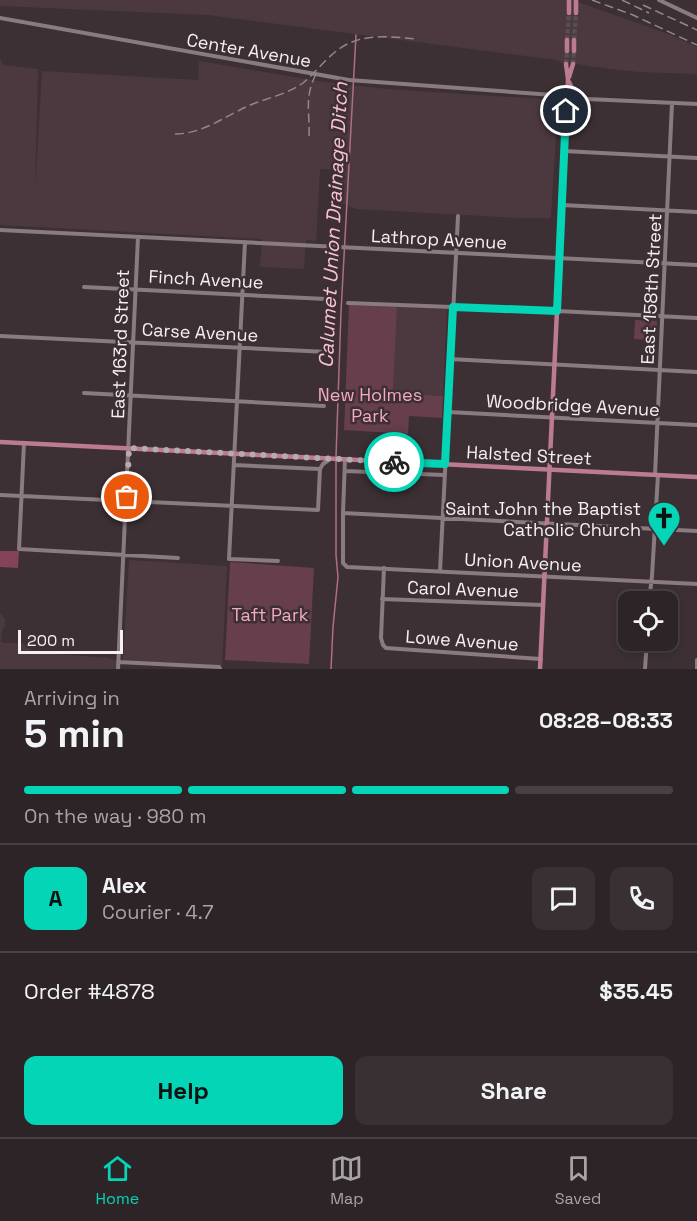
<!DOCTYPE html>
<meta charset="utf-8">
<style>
body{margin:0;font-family:"Space Grotesk",sans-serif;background:#393033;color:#f1f3f6;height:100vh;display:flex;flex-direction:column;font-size:22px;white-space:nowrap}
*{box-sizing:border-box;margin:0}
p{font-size:20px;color:#a7a4a7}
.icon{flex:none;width:33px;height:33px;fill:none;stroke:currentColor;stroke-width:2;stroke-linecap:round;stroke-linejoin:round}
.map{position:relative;height:669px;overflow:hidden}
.details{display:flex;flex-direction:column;background:#2d2427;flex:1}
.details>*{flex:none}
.fabs{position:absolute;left:618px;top:591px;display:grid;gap:12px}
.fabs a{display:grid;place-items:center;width:60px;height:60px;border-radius:12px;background:#2d2427;box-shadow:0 3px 9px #0003,0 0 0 2px #484144;font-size:30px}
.scale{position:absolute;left:18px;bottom:15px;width:105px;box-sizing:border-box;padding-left:6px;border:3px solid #f7eff1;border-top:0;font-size:16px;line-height:21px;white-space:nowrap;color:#f7eff1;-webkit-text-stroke:4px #3c3034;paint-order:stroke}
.pin{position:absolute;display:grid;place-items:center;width:51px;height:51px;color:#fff;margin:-26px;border:3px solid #fff;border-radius:50%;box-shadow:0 2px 6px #0007}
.courier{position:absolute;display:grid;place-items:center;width:60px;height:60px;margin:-30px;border:4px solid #04d5b6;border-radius:50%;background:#fff;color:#222;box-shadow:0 2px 8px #0007}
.head em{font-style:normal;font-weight:600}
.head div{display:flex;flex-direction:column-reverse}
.head{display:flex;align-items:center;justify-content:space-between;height:102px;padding:0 24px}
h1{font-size:39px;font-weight:600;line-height:45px}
.bar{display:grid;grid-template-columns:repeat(4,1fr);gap:9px 6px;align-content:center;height:72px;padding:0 24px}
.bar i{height:8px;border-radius:4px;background:#484144}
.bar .on{background:#04d5b6}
.bar p{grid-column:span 4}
.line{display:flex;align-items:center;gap:15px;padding:0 24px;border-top:2px solid #484144}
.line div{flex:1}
.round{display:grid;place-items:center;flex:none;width:63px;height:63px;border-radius:12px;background:#393033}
.primary-button{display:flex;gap:12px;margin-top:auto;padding:12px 24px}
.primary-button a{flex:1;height:69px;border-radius:12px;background:#04d5b6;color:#111;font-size:24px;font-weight:600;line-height:69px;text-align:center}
.primary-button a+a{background:#393033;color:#f1f3f6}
.tab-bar{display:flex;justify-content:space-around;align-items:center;height:84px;border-top:2px solid #484144;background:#2d2427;font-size:16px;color:#a7a4a7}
.tab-bar a{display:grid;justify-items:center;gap:3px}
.tab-bar .on{color:#04d5b6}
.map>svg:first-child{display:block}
.built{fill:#4c393f}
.green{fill:#663e4c}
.forest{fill:#82435b}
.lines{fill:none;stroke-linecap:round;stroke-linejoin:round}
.stream{stroke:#b16d86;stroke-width:1.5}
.major-tunnel{stroke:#584d50;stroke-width:4.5;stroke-dasharray:4.5 2;stroke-linecap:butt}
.minor{stroke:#897b7f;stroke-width:4}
.major{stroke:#bc7b93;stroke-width:4.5}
.rail{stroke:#92888b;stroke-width:1.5;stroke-dasharray:9 4.5;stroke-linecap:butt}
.done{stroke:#b6acaf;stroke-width:6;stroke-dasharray:0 10.8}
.route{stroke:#04d5b6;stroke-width:8}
.labels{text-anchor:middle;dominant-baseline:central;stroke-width:5;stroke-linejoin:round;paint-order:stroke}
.street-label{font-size:18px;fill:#f7eff1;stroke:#3c3034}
.park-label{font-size:18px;fill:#f6a8c3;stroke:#3c3034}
.poi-label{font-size:18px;fill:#f7eff1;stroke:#3c3034;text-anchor:end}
.water-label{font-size:20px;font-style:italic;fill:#fcc0d4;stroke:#3c3034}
</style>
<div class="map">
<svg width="697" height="669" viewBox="0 0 697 669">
<rect width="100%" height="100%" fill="#3c3034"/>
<!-- built -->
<path class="built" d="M0,0H572L671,35L697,47V74L638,72L587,66L578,64L562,63L557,60L208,15L0,6Z
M0,59L3,65L38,69L35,193L42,71L198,80L199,61L324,82L387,89L558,100L551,218H518L356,209L341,203L343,170L320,169L316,241L306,240L304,269L260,267L262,239L0,225Z
M397,307L447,309L443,396L393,393Z
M129,560L227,566L222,666L123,660Z
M0,613L5,619V626L2,631L1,641L4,643H22L32,650L44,653L109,658L118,662V669H0Z"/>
<!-- green -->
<path class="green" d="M349,305L397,307L393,393L443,396L442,418L409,416L408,434L344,430Z
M635,320L657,321L656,340L634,339Z
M230,562L314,568L309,664L225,660Z"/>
<!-- forest -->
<path class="forest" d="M0,551H19L18,568L0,567Z"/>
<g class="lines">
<!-- stream -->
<path class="stream" d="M336,457L341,312L356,35
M331,669L333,627L338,577L336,555V461"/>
<!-- major-tunnel -->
<path class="major-tunnel" d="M567,40L569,13
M574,40L576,13
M566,64L567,51
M573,64L574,51"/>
<!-- minor -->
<path class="minor" d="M659,0L697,18
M0,18L349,80L567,96
M587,99L697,104
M564,151L697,158
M562,205L697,212
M0,230L697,265
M245,242L229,559L278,561
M84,287L326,299
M348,303L557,311L697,318
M0,336L328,352
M450,359L697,372
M84,393L324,406
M448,412L697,425
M24,443L19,549L178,558
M345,459L343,513V563L347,567L697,584
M234,465L320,469
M345,471L444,475
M655,475L672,103
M0,495L318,510L320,469L323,464L330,459
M343,513L697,531
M384,568L381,638L383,645L386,648L541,659
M440,571L458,216
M382,599L543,605
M649,602L652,576L658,475
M118,662L219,667L220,669
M118,669L138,237
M645,669L647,640
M697,669V660"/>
<!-- major -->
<path class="major" d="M569,13V0
M576,13V0
M567,51V40
M574,51V40
M569,77L573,64
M569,82L575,94L587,99
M566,111L576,102L587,99
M0,442L697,477
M540,669L568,79L566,64"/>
<!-- rail -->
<path class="rail" d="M592,0L633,15L697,45
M622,0L649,13
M643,5L697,30
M175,134C202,134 224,117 248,106C266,98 286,95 303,83C320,69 331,50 352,42C372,34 395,37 416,39
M309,136C310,111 304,98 316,74"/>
</g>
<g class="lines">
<!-- done -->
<path class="done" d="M127,497L129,448L394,462"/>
<!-- route -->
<path class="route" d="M394,462L445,464L453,307L557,311L566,111"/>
</g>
<!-- icons -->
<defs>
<g id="church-pin" transform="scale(1.725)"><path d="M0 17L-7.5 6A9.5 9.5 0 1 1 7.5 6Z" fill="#04d5b6" stroke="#3c3034"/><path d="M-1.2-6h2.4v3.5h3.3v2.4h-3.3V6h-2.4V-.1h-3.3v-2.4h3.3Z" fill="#111"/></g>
</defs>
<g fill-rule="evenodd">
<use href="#church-pin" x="664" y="518"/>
</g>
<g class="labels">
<!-- street labels -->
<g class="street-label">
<text transform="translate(249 50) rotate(10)">Center Avenue</text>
<text transform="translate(439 239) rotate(3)">Lathrop Avenue</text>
<text transform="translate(206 279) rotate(3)">Finch Avenue</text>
<text transform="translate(651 289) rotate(-87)">East 158th Street</text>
<text transform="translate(200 332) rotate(3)">Carse Avenue</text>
<text transform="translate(120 344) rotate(-88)">East 163rd Street</text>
<text transform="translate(573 405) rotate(3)">Woodbridge Avenue</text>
<text transform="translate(529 455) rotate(3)">Halsted Street</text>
<text transform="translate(523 562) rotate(3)">Union Avenue</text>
<text transform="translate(463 589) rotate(2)">Carol Avenue</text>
<text transform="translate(462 640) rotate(4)">Lowe Avenue</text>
</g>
<!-- park labels -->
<g class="park-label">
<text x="370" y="394">New Holmes<tspan x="370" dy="21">Park</tspan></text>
<text x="270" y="614">Taft Park</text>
</g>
<!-- poi labels -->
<g class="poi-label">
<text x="641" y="508">Saint John the Baptist<tspan x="641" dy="21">Catholic Church</tspan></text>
</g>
<!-- water labels -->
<g class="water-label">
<text transform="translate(333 225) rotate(-87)">Calumet Union Drainage Ditch</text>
</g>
</g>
</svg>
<div class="fabs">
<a><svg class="icon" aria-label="locate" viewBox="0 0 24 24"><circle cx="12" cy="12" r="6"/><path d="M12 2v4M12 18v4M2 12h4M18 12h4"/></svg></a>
</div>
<div class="scale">200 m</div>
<div class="pin" style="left:127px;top:497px;background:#ea580c"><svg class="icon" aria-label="bag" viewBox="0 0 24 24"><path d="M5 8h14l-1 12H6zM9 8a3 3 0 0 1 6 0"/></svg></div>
<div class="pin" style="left:566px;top:111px;background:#1f2937"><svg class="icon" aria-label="home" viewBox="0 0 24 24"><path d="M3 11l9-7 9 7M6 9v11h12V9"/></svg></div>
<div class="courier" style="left:394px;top:462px"><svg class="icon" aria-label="bike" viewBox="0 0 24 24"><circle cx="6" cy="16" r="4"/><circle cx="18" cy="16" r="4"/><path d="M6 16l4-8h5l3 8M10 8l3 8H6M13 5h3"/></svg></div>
</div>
<section class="details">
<div class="head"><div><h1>5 min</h1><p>Arriving in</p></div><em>08:28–08:33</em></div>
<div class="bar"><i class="on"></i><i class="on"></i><i class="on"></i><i></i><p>On the way · 980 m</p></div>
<div class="line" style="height:108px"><b class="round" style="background:#04d5b6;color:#111">A</b><div><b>Alex</b><p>Courier · 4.7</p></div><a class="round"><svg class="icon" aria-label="chat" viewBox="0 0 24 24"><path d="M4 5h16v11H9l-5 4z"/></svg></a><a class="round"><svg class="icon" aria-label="phone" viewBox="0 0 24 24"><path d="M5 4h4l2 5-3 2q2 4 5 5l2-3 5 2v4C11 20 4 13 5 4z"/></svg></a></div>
<div class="line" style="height:78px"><div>Order #4878</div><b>$35.45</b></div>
<div class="primary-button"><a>Help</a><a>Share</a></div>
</section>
<nav class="tab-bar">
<a class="on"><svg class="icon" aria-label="home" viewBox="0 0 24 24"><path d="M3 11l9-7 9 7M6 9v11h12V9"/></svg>Home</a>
<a><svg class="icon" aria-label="map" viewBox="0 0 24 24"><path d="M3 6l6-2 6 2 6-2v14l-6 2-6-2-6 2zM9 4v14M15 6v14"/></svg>Map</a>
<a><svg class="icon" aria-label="saved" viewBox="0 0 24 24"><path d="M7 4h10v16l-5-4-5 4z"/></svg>Saved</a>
</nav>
